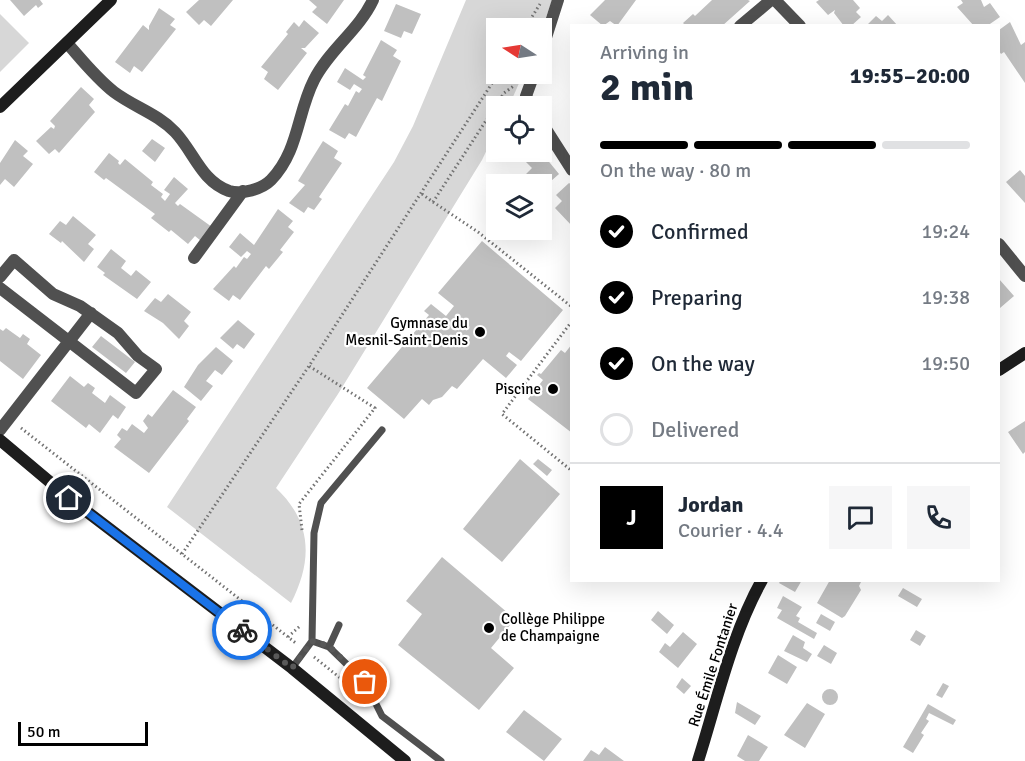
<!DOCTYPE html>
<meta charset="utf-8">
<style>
body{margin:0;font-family:Signika,sans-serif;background:#f6f6f7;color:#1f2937;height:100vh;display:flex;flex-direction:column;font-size:22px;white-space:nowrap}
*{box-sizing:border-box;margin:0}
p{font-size:20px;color:#747a83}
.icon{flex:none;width:33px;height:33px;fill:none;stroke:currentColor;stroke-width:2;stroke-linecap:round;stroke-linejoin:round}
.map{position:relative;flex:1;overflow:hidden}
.sheet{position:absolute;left:570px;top:24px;width:430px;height:558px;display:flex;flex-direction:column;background:#fff;border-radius:0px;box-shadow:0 6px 24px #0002}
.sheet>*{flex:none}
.needle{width:39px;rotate:282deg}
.controls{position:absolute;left:486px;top:18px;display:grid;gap:12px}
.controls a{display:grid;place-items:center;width:66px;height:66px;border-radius:0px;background:#fff;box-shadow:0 6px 24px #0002;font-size:30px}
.scale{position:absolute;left:18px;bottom:15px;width:130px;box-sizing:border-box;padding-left:6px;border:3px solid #000;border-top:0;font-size:16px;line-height:21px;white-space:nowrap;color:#000;-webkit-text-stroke:4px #fff;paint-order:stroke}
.pin{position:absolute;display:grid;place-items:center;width:51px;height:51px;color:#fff;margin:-26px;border:3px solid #fff;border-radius:50%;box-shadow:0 2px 6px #0007}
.courier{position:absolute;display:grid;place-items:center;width:60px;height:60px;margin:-30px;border:4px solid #1a73e8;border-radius:50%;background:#fff;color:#222;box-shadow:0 2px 8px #0007}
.summary em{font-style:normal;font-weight:700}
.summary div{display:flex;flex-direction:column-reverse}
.summary{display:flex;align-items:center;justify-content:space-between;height:102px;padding:0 30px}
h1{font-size:39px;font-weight:700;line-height:45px}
.bar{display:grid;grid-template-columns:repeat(4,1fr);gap:9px 6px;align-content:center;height:72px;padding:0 30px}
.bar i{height:8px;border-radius:4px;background:#e0e1e3}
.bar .selected{background:#000}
.bar p{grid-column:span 4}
.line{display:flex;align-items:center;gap:15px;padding:0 30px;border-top:2px solid #e0e1e3}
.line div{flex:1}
.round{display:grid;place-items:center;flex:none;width:63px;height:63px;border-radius:0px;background:#f6f6f7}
ol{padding:0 30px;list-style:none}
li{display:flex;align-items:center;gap:18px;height:66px}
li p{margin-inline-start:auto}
li .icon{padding:6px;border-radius:50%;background:#000;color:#fff;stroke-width:4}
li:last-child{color:#747a83}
li i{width:33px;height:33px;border:3px solid #e0e1e3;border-radius:50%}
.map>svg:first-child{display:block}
.green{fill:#d7d7d7}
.building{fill:#c0c0c0}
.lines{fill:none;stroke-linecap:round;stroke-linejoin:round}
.path{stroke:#727272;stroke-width:3;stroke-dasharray:1.5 3;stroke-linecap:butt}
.lane{stroke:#505050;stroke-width:7}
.street{stroke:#505050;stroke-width:12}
.secondary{stroke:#1d1d1d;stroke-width:12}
.done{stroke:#595959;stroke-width:6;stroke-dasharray:0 10.8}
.route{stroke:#1a73e8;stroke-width:8}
.poi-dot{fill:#000;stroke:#fff;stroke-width:2}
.labels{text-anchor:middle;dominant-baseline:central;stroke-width:4.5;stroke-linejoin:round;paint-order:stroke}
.poi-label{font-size:15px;fill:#000;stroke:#fff;text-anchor:end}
.street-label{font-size:15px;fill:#000;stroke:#fff}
</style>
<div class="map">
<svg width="1025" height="761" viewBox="0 0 1025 761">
<rect width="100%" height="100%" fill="#fff"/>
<!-- green -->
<path class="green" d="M466,0H552L542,29L496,28V74H523L509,106H496V131L482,160L338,394L276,488C312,522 313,560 291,603L167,507L394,162L413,126Z
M0,14L29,43L0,72Z"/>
<!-- building -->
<path class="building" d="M10,0H40L43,4L38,8L36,5L24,16Z
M199,0H233L211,26L204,20L199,25L186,12Z
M309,0H344L327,24L312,12L317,7Z
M605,0H636L617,26L610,21L603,26L590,15Z
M712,0H748L750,1L722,26H686L683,23L693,14L695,16Z
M819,0H853L860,8L856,12L861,17L851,26H844L834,13L835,10L828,15L816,2Z
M961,0H981L984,7L990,3L1000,17L987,26H974L957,7L963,3Z
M396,4L421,14L412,34L404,31L401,38L384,31Z
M159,8L175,19L170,25L176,29L142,72L134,66L130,73L115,62L143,25L149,30V26Z
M888,15L898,26H866L876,16L882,21Z
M304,20L319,33L305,48H301L307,53L278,90L264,79L268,72L261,67L288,34L286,32L294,22L299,27Z
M1010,22L1021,45L1025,42V83L1004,52L1001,54L999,51V30Z
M381,40L397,50L393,56L401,61L382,101L377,98L356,137L349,133L345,139L329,130L345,104L348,106L356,91L359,93L362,89L354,84L350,90L337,82L345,68L363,80L366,77L363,75Z
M81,87L94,99L89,105L95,112L59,153L55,149L49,154L36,141L51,127L54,129L55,126L50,121Z
M152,139L165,148L155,162L142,151Z
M15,140L28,151L23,156L33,164L14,187L5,179L0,185V163Z
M323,141L338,151L334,158L342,163L319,197L322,199L314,210L308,207L304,213L289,203L305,185L298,181Z
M538,152H541L559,174L542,189V184H534L525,175L532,168L526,162Z
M109,153L119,161L118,163L120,165L125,159L153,182L151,185L163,194L161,197L165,201L170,194L164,190L174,177L188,189L175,203L178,206L180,204L212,227L201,241L195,236L188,244L171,230L169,232L151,218L155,214L106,178L104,180L94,172Z
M1020,170L1025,176V203L1006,182Z
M569,183L572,185V226L555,208L562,201L556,195Z
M278,209L293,221L288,227L294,232L280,250L283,252L269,269L266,266L240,300L233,295L229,301L213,289L234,266L236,268L244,257L247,259L251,254L247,251L241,257L229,247L240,233L254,245Z
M73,216L96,235L88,244L94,249L84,262L62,241L61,243L49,234L60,221L66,225Z
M482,241L563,310L521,361L509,352L506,356L517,365L506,378L483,359L457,389L452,386L442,397L433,400L429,405L422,399L404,419L367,388L429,315L424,311L431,304L446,316L454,306L438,293Z
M111,249L126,261L121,268L131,276L136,270L151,282L137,299L103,275L105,273L97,267Z
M999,279L1014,296L1000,308L999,307Z
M168,294L191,312L184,321L189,326L179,339L163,323L144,311L155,298L161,302Z
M238,320L255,334L244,349L237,344L233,349L220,338Z
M6,328L20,338L23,334L30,339L27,344L41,355L23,379L0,361V329L3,331Z
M101,336L135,362L126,373L92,347Z
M572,344V433L528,399L543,380L537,375L539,373L541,374L561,350L565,353Z
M216,347L233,361L222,375L215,370L206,381L213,386L201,401L184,387L198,365Z
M70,376L84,387L88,383L95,388L92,393L105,403L110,395L126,407L118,419L113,415L100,433L89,424L86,428L51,401Z
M173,390L196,407L187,419L189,421L149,473L114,447L121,439L117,435L122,428L127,431L132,424L144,433L148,428L143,421L148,414L152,417Z
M1025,421V452L1023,454L1008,432Z
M520,459L560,494L502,562L463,529Z
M538,459L552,470L547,476L533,464Z
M442,557L515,619L491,648L514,668L479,710L398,645L422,614L406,601Z
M781,580H802L795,592L779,583Z
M830,580L861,582L859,586L861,590L845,616L842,618L817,603Z
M903,588L922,599L917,607L898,596Z
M783,596L802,607L796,616L800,618L798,622L817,633L814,639L777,618L782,610L777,608Z
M658,611L674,625L667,634L651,620Z
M821,614L835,622L830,631L816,623Z
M916,630L926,636L920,646L910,640Z
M683,632L697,644L678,668L659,652L665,643L670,647Z
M793,635L805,642L803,648L812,654L807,662L784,651Z
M824,645L837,653L831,664L817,656Z
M778,655L797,667L787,684L768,673Z
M682,678L691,686L684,694L676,687Z
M943,683L949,686L942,698L936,695Z
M822 697a8 8 0 1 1 16 0a8 8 0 1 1-16 0Z
M737,702L761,716L755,725L735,713Z
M807,703L825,714L805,748L784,735Z
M928,704L956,720L953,725L929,713L926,719L929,721L921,733L924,735L913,753L903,747Z
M524,710L562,739L544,761L506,732Z
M748,735L768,747L759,761H745L737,756Z
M605,747L624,761H583L591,750L599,755Z"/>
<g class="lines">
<!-- path -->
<path class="path" d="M525,28L540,4
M422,194L433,202L504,93L515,85
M433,202L478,232L572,307
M572,321L502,414L572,471
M21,428L297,644
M302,530L299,504L375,408L309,366
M182,554L309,366L498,74
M288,637L300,626
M314,657L344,681"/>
<!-- lane -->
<path class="lane" d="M312,641L329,647L365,682L382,716L441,761
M329,647L339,625
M292,668L312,641L314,533L321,503L382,430"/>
<!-- street -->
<path class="street" d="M775,0L800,26
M740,26L771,0
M67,43C82,60 96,78 114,92C134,107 158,114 175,132C194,152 201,181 229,191C242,195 262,189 271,180C299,151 297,113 314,80C329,50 359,30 373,0
M542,50L558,0
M532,106L526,96L534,74
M542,123L572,170
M999,244L1025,276
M194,258L243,191
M0,277L14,260L53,294L80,306L118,333L138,356L156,369L136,393L0,288
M0,430L91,313"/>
<!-- secondary -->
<path class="secondary" d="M0,107L111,0
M999,370L1025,353
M0,440L69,498L292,668L405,761
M698,761C717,701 731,636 762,580"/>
</g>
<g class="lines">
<!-- done -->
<path class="done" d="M242,630L292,668L312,641L329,646L365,682"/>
<!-- route -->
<path class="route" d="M69,498L242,630"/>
</g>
<!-- markers -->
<g class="poi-dot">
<circle cx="480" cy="332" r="6"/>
<circle cx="553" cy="389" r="6"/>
<circle cx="489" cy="628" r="6"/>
</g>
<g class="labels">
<!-- poi labels -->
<g class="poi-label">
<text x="468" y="323">Gymnase du<tspan x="468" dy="17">Mesnil-Saint-Denis</tspan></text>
<text x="541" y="389">Piscine</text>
<text x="501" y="619" text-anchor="start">Collège Philippe<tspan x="501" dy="17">de Champaigne</tspan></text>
</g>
<!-- street labels -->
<g class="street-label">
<text transform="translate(713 665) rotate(-72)">Rue Émile Fontanier</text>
</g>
</g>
</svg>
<div class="controls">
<a><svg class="needle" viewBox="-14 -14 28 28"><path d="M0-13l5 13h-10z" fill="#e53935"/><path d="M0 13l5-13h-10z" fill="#747a83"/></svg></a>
<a><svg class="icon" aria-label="locate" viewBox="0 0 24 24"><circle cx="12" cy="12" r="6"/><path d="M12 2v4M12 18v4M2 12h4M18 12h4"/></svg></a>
<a><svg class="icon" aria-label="layers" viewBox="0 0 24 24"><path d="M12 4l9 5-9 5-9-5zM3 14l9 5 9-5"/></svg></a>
</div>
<div class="scale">50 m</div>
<div class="pin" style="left:365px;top:682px;background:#ea580c"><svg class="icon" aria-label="bag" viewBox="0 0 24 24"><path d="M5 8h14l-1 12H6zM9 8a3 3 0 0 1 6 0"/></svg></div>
<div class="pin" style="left:69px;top:498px;background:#1f2937"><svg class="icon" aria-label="home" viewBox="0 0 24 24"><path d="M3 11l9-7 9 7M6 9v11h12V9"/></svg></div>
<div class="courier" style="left:242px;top:630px"><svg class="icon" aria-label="bike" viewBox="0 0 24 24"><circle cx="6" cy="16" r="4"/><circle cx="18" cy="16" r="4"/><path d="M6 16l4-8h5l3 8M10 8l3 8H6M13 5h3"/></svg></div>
<section class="sheet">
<div class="summary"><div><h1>2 min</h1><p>Arriving in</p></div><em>19:55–20:00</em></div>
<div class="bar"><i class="selected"></i><i class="selected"></i><i class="selected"></i><i></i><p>On the way · 80 m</p></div>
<ol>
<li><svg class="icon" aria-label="check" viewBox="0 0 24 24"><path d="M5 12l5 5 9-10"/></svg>Confirmed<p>19:24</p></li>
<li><svg class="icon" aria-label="check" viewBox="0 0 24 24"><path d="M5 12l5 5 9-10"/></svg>Preparing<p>19:38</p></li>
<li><svg class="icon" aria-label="check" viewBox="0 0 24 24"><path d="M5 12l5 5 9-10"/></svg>On the way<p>19:50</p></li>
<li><i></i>Delivered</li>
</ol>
<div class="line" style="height:108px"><b class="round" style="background:#000;color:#fff">J</b><div><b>Jordan</b><p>Courier · 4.4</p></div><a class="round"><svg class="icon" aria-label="chat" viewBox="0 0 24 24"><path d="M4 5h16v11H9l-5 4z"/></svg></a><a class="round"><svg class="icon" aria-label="phone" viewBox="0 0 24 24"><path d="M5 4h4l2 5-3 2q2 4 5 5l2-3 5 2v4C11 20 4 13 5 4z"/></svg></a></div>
</section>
</div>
